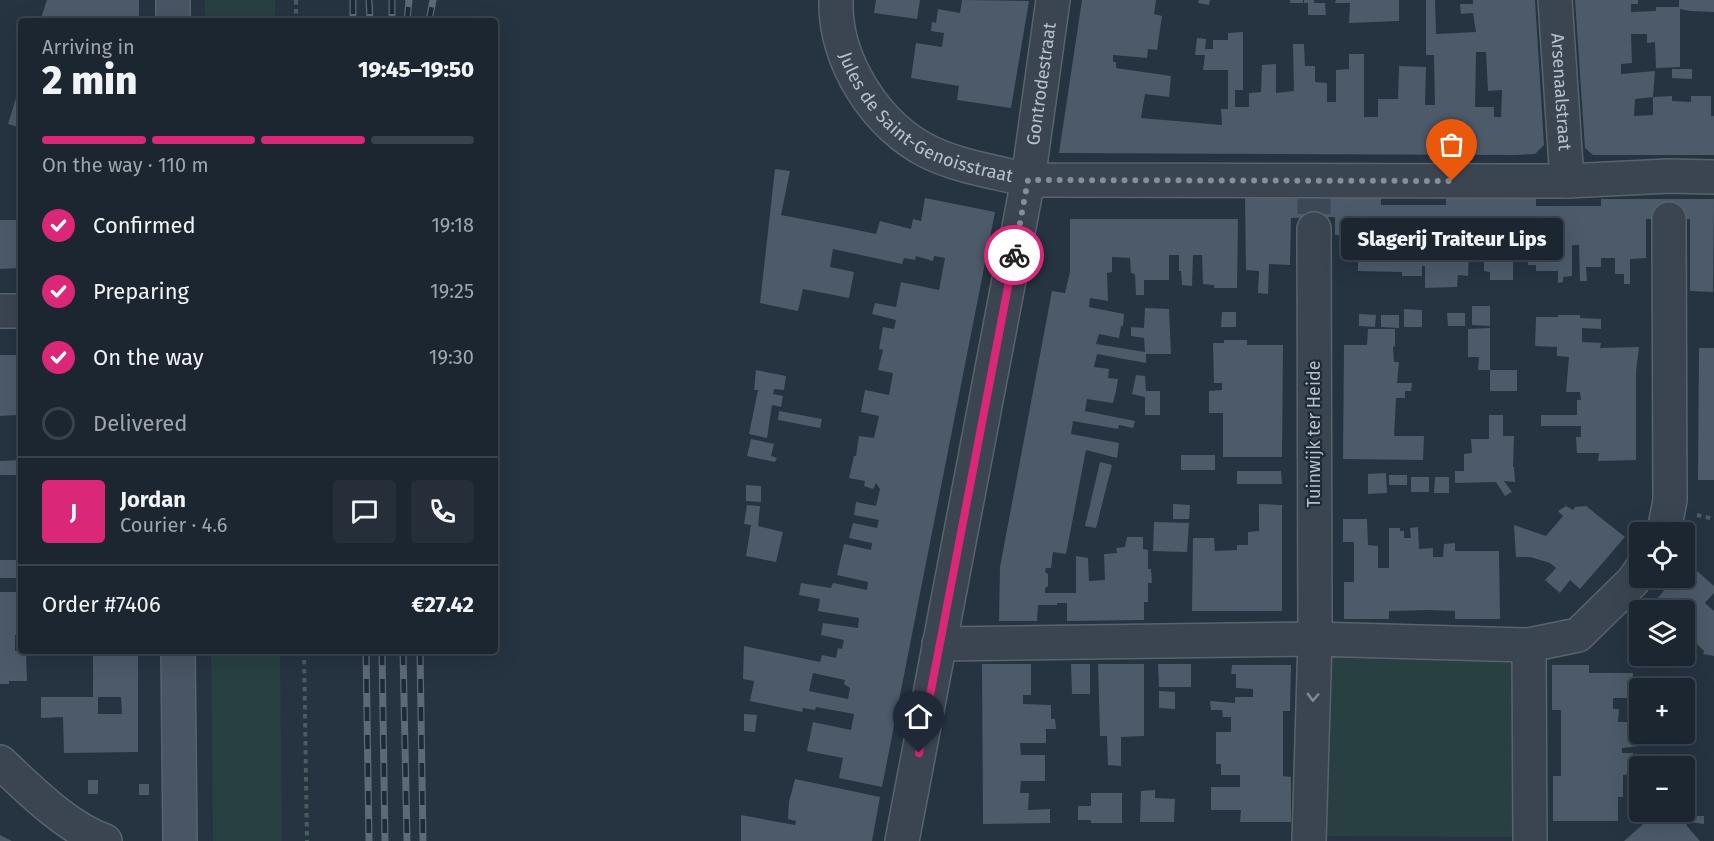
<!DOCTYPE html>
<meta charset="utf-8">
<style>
body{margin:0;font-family:"Fira Sans",sans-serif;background:#252e39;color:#f1f3f6;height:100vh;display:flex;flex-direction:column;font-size:22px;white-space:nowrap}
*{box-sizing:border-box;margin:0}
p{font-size:20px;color:#a0a5ab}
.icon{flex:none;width:33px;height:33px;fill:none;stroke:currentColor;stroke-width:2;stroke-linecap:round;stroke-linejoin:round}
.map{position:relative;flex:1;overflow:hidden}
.sheet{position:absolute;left:18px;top:18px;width:480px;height:636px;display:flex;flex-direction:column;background:#1c2631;border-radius:6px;box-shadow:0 6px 24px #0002,0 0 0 2px #3a434d}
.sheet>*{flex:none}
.controls{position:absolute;left:1629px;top:522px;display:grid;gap:12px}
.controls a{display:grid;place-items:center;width:66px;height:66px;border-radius:6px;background:#1c2631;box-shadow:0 6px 24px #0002,0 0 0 2px #3a434d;font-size:30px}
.pin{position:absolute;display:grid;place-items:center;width:51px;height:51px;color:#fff;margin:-62px -26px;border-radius:50% 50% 50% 0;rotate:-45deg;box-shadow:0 0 6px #0007}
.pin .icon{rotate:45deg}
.courier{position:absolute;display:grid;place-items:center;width:60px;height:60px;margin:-30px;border:4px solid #db2777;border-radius:50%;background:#fff;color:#222;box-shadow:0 2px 8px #0007}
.bubble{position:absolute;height:42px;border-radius:6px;background:#1c2631;box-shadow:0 6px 24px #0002,0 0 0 2px #3a434d;font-size:20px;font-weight:800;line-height:42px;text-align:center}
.headline em{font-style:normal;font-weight:800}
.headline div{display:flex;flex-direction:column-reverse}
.headline{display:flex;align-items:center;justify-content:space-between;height:102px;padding:0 24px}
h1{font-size:39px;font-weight:800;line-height:45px}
.bar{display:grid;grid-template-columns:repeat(4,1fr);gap:9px 6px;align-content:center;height:72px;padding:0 24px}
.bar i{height:8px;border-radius:4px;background:#3a434d}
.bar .active{background:#db2777}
.bar p{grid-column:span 4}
.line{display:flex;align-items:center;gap:15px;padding:0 24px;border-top:2px solid #3a434d}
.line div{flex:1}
.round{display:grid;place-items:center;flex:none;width:63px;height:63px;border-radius:6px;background:#252e39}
ol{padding:0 24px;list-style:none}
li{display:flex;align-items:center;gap:18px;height:66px}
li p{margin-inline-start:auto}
li .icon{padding:6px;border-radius:50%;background:#db2777;color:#fff;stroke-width:4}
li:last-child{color:#a0a5ab}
li i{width:33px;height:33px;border:3px solid #3a434d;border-radius:50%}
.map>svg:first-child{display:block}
.green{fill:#284042}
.building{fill:#4c5a6a;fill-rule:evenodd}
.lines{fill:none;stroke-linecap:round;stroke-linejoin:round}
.street-tunnel{stroke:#3c4856;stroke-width:33;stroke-dasharray:33 16;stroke-linecap:butt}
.street-casing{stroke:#59636e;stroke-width:36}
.secondary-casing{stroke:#59636e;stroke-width:36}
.path{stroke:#475d5f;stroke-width:4;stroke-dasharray:4.5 4.5;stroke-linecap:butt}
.street{stroke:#3b4551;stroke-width:33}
.secondary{stroke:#495464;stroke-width:33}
.rail-casing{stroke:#5d6978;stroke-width:7}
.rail{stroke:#1f2a37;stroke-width:4.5;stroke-dasharray:14;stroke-linecap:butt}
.oneway{stroke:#808994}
.done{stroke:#858f9b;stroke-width:6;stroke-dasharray:0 10.8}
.route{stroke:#db2777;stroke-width:8}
.labels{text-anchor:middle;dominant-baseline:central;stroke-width:4.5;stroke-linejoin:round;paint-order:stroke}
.street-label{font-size:18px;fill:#b8c0cb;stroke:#1f2a37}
</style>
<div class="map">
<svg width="1714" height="841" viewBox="0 0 1714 841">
<rect width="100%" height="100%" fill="#263341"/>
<!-- green -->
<path class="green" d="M205,0H275V21H205Z
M211,651H280L282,841H213Z
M1321,654L1515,660L1521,837L1316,836Z"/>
<!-- building -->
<path class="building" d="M47,0H139V21H40Z
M876,0H920L917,19L874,13Z
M962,0L1029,1L1011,108L957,100L959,86L911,78L916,43L942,47L944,33L931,31L932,22L936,23L938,9L960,13Z
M1082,0H1156L1154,14L1162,16L1157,50L1148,49L1147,58L1113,55V62H1116V68L1171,76L1169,97L1145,94L1141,118L1222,125L1221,109H1228V70H1203L1205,55H1195L1197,38L1206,39L1205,49H1213V40H1228V33L1243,32V90H1235V107H1249V93L1261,92L1262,65L1276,64V93L1294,91L1293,44H1304L1305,66H1315V82L1327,83V102H1336V70L1349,69V54H1364V117H1378V99H1398L1399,66L1426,67L1425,105H1435L1434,55H1426V0H1435L1436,34L1476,32L1473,13L1461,14L1460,4H1473V0H1535L1544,145L1535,154L1515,155L1059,153ZM1476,52H1486L1488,91L1502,90L1501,117H1494V107H1475Z
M1199,0H1210L1209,5L1198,3Z
M1290,0H1303V3H1290Z
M1304,0H1314V3H1325L1326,15H1308V3H1304Z
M1336,0H1399V21L1349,23L1350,3H1335Z
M1575,0H1638V4H1631V12L1656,11V7H1679V0H1714V12L1690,11L1680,9V67L1656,68L1655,42L1647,43V34H1631L1632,63L1621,64V74L1655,71L1653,97L1635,99L1634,116L1653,115V97L1672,96V101L1691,102V96H1711V116H1714V155H1593L1585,148Z
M1672,69H1692V79L1672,78Z
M20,85H21V128L8,124Z
M775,169L790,171L781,215L838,226L876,234L880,221L911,229L913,219L921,221L925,198L995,212L882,787L839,778L843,758L807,751L813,722L851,730L854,714L816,707L815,710L803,708L802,712L750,701L754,681L743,679L744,646L820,662L822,655L836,658L838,648L842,649L844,640L821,635L823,623L858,628L859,618L818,611L820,599L799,595L801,583L831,588L833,583L867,590L868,582L837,575L844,544L871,550L872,543L849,538L853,523L877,528L879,520L854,515L856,502L876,506L880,489L876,483L873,489L864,486L865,481L849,478L854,456H856L859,436L874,438L879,416L861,412L865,390L889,395L893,373L878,370L883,350L879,349L883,327L894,329L896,320L872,314L875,303L896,307L901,282L939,290L945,258L934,256L933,261L916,256L915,260L904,258L902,264L833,249L830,267L854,272L849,298L803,289L798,311L760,303ZM813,673L845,680L844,684L850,688L848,699L809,691Z
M1245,197L1381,198V205H1446V198L1536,199V206H1601V199H1714L1713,292L1690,291V219H1646V258L1630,259V284H1624V274H1615V258H1601V267H1586L1587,281H1580L1579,245H1572V276L1563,277V282L1558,283V271H1536V265H1528V252L1523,251L1524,235H1513V240H1509V260H1513V280H1490V272L1484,271V249H1469L1468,276L1458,275L1457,287L1425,288V266H1422V276H1402V272L1358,271V257H1351V236L1335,235V217L1291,218L1290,265L1269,264L1268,294L1258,293L1259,271L1246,270Z
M1070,219H1238L1237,288H1214V285L1203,284L1202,255H1193L1192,286L1182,285L1181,271H1179V255H1169V280H1144V295H1136L1135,274L1131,273L1130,258L1112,257V272L1107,273L1108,301L1090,298L1089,307L1124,314L1123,326H1121L1119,338L1099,334L1096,344L1145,352L1144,338L1131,336V327L1144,328L1145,308L1169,309L1171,354H1146V363L1097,354L1094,367L1109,369L1108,378L1118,379L1116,391L1113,403L1087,399L1085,411L1135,421L1133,428L1119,425L1118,429L1073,421L1071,434L1119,443L1117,458L1086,450L1066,554L1053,552L1051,568H1046L1045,572L1048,574V586L1045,588V593H1076V556L1088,558L1089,581L1105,580L1104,554L1117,553L1116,548L1125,547L1127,537H1143V549L1148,550V569H1151L1152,583H1148V602H1144V620L1067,621V603H1057V605H1038L1037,621H999L1000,567L1052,291L1065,293L1070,272Z
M0,220H21V268L0,269Z
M1472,306H1490V326L1472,325Z
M1404,309L1422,310V327H1404Z
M1222,312H1236V327H1221Z
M1447,313H1465V326H1448Z
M1359,314L1376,315L1375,327L1359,326Z
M1381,315H1399V328L1381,327Z
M1558,315H1580V318L1601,319V329L1582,328V342L1601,343L1600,348L1639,347L1636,371V460L1598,461L1599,453H1577L1576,437H1581V426H1541V415H1577V400H1581L1580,392H1566L1569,357L1557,356V347L1535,346L1536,317H1558Z
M1490,328V370H1478L1479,357H1468V329Z
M1368,329H1395V346L1393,347L1394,362H1399L1397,383H1412L1411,391H1405V398H1396L1394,436H1424L1423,460L1343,459L1344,345H1367Z
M1224,340H1247V345H1283L1282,457H1223V413H1209V391L1222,390V383H1214L1213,343H1224Z
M1699,348H1714V480H1698Z
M0,355H21V412H17V415L0,416Z
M756,370L786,376L784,390L774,389L773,394L783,396L781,407L772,405L767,438L749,434L758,390H754Z
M1490,370H1517V391H1490Z
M1136,375L1145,376L1146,391H1160V415H1145V397L1132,394Z
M779,411L822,419L820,428L778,420Z
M1489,415H1503V436H1514L1513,467H1514L1515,482L1504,481L1512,492L1505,496L1496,482L1455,483V471H1464V454L1472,453L1471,439H1489Z
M751,439L774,444L771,456L777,458L775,462L747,456Z
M1181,455H1215V470H1181Z
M21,460V475H0V461Z
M1100,462L1112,465L1096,528L1085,526Z
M1237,471H1281L1282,484H1237Z
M1386,473L1387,493L1368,494V474Z
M1389,475H1407V485H1389Z
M1411,477H1429V492H1411Z
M1435,477H1449V493H1434Z
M746,485L761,486V502L746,501Z
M1173,504L1190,505L1189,519H1173Z
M1259,504L1282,505V611H1192L1193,538H1214L1215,551L1237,550V545H1248V532L1259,531Z
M747,505L760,506L758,526L783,532L776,562L746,556L751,525L744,524Z
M1566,506L1573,510L1575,507L1586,506L1625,537L1580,589L1570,580L1560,593L1545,580L1556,568L1550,563L1530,557H1516L1514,525L1546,536L1563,516L1558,511Z
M1343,519H1367L1368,545L1378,546V568H1389V528H1400V531H1404V538H1411L1410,528L1418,527L1419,549L1433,548V557H1443L1444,544L1455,543V551H1499L1500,619H1455V611L1428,610L1389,611V619H1344V582H1354V542H1343Z
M1154,522L1189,523L1187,552L1153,551Z
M0,560H20L21,578H0Z
M1688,563L1714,586V593L1705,603L1714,611V656L1703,654L1704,651L1697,644L1688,656L1691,662L1678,665L1673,656H1684V610H1647L1675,578H1684V567Z
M0,592H20L21,624H19V635H15V651H26L27,681H9V684H0Z
M1640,619V638L1630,630Z
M93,651H138V752L64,753L63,717L41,718V697H93ZM98,697H121L122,714H98Z
M982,664H1031V695H1023V704L1051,705V719H1055L1056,729H1046V743H1020L1021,755H1045V781H1021L1020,793H1029L1028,810L1050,809V823L983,824Z
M1071,664H1090V694H1072Z
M1098,664H1144V736L1121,737V766L1108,765L1107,736H1100Z
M1158,664H1191V687H1159Z
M1232,665H1291L1290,711H1283V776L1291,777V822H1240L1241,810H1211V787H1240V775H1221V764H1216V732H1231V717H1223L1222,710H1211L1210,701L1235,703V697H1253V689L1236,688V674H1231Z
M1552,665H1589V673H1633L1632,687H1629V698H1613V709H1619L1618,722H1640V734H1649V741L1641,742L1640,746L1622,748V753H1633V774L1623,775V797H1618V821H1553V776H1561V710H1552Z
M1159,691L1175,692V709L1159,708Z
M744,714L757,715L755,732L744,731Z
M795,779L880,797L872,841H741V815L795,825L796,821L788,819L789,802Z
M88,780H98V794H88Z
M139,784H149V795H139Z
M1155,790V798L1175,799L1174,822H1140L1141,791Z
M1091,793H1122V823H1091V820H1078V806H1091Z
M1657,812L1662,818L1670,812L1677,816L1682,812L1687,816H1704V824L1689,822L1686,825L1700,841H1624Z
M0,835L12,841H0Z"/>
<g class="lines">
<!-- street-tunnel -->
<path class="street-tunnel" d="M1314,181V229"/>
<!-- street casing -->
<g class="street-casing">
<g id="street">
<path id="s1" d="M836,0C834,60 876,127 931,153C961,167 996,172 1028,180L1567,181L1669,176L1714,177"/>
<path id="s2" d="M1555,0L1567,181"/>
<path d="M0,311H21"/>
<path d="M1664,532L1670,500L1669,219"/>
<path d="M939,644L1315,639L1314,229"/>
<path d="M0,762C30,790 66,827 105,841"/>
<path id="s3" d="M902,841L1028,180L1053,0"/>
<path d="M1309,841L1315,639L1529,645"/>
<path d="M1530,841L1529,645L1578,635L1633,581L1640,571"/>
</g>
</g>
<!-- secondary casing -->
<g class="secondary-casing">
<path id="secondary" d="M173,0V21
M178,651L180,841"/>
</g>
<!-- path -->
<path class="path" d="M296,0V21
M1697,515L1714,519
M304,651L307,841"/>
<!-- street -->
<use href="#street" class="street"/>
<!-- secondary -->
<use href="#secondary" class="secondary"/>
<!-- rail casing -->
<g class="rail-casing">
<path id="rail" d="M353,0V21
M369,0L370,21
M392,0V21
M407,21L409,0
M429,21L433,0
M366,651L369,841
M382,651L385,841
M403,651L407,841
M420,651L423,841"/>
</g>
<!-- rail -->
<use href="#rail" class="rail"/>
</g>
<!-- one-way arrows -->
<defs><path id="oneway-chevron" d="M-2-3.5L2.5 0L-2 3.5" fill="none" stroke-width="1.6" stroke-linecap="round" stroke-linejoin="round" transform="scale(1.5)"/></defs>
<use class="oneway" href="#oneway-chevron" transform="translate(1313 697) rotate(92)"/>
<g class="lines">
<!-- done -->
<path class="done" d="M1014,255L1028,180L1452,181"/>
<!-- route -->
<path class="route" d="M919,753L1014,255"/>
</g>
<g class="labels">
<!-- street labels -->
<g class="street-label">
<text stroke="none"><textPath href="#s3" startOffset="770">Gontrodestraat</textPath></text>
<text stroke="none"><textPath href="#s2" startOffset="92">Arsenaalstraat</textPath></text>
<text stroke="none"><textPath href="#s1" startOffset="164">Jules de Saint-Genoisstraat</textPath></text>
<text transform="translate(1314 434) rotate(-90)">Tuinwijk ter Heide</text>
</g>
</g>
</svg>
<div class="controls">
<a><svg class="icon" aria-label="locate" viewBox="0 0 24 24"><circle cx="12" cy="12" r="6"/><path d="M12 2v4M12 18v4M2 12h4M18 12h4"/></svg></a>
<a><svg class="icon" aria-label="layers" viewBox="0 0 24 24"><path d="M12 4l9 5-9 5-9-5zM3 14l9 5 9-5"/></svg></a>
<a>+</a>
<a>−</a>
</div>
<div class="pin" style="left:1452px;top:181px;background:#ea580c"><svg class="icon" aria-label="bag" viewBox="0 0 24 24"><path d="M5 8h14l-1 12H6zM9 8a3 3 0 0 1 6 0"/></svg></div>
<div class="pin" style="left:919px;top:753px;background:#1f2937"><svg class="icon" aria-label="home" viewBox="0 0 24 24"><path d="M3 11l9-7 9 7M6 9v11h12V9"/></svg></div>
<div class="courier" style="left:1014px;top:255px"><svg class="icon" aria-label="bike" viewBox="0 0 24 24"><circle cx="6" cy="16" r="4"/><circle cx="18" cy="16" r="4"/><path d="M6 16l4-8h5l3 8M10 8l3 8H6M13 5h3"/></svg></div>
<div class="bubble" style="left:1341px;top:218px;width:222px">Slagerij Traiteur Lips</div>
<section class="sheet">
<div class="headline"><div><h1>2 min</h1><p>Arriving in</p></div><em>19:45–19:50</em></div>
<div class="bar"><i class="active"></i><i class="active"></i><i class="active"></i><i></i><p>On the way · 110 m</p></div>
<ol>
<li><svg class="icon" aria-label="check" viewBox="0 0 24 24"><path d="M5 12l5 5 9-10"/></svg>Confirmed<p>19:18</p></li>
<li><svg class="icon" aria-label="check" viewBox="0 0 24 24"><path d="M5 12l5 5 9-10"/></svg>Preparing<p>19:25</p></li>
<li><svg class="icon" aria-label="check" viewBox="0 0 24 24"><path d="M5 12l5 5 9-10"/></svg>On the way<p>19:30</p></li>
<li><i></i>Delivered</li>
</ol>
<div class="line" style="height:108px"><b class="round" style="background:#db2777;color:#fff">J</b><div><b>Jordan</b><p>Courier · 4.6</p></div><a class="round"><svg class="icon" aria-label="chat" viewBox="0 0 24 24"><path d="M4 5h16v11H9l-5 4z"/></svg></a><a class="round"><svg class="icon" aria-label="phone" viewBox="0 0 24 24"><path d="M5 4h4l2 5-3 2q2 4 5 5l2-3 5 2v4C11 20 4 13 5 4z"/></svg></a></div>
<div class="line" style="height:78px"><div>Order #7406</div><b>€27.42</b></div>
</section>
</div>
